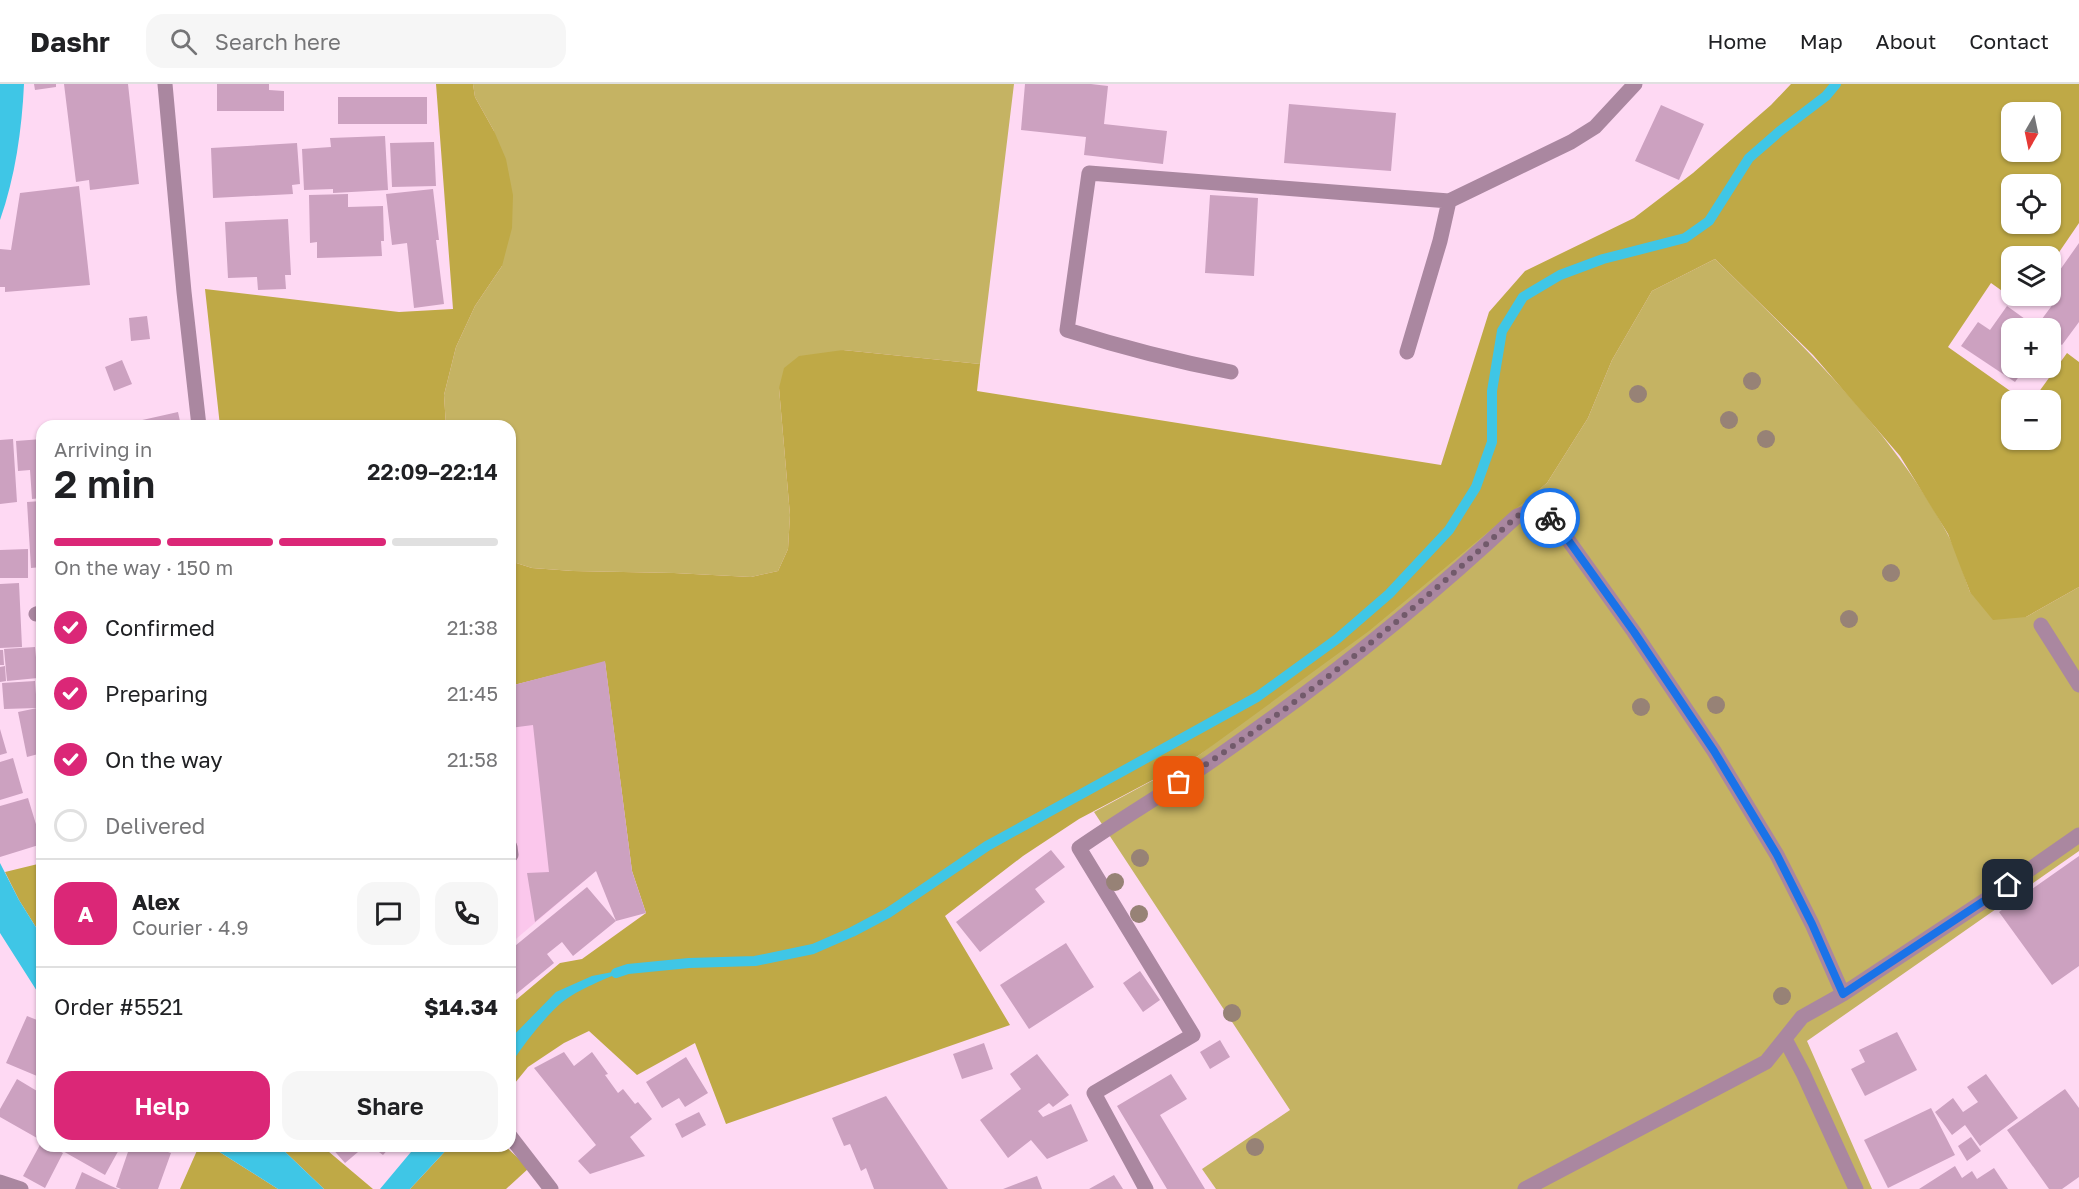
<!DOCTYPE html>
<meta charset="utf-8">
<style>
body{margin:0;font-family:"Golos Text",sans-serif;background:#f6f6f6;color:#202124;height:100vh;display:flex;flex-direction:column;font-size:22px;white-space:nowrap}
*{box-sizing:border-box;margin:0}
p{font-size:20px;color:#757577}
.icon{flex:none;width:33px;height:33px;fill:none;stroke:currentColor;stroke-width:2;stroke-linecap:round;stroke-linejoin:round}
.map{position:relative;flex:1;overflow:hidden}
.side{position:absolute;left:36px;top:336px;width:480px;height:732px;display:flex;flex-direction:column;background:#fff;border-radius:18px;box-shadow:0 2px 4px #0004}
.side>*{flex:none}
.needle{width:39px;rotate:189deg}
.tools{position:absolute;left:2001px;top:18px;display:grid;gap:12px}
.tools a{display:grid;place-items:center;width:60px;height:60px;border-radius:12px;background:#fff;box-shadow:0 2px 4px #0004;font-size:30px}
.pin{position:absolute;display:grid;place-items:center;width:51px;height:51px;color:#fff;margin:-26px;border-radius:12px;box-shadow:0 3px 9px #0006}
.courier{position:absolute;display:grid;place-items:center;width:60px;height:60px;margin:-30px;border:4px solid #1a73e8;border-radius:50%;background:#fff;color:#222;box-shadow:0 2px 8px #0007}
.overview em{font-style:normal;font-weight:600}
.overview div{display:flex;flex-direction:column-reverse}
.overview{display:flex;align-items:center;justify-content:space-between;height:102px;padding:0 18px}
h1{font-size:39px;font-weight:600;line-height:45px}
.bar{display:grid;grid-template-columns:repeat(4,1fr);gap:9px 6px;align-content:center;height:72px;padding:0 18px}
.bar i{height:8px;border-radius:4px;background:#e0e0e0}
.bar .current{background:#db2777}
.bar p{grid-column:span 4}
.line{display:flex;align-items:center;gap:15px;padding:0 18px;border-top:2px solid #e0e0e0}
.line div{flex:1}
.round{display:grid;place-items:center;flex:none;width:63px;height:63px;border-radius:18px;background:#f6f6f6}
ol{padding:0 18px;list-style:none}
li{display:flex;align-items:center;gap:18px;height:66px}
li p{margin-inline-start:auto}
li .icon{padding:6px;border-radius:50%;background:#db2777;color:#fff;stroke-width:4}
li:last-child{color:#757577}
li i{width:33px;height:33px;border:3px solid #e0e0e0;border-radius:50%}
.action{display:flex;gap:12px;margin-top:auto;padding:12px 18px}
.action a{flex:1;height:69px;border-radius:18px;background:#db2777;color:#fff;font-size:24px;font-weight:600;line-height:69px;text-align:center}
.action a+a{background:#f6f6f6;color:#202124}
header{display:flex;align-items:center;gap:36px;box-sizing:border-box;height:84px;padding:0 30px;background:#fff;border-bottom:2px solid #e0e0e0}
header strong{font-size:28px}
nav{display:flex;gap:33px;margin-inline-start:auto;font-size:21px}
.search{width:420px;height:54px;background:#f6f6f6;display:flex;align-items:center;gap:15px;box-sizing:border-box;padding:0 21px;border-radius:18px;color:#757577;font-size:22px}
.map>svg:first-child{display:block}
.built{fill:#fbc7ec}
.green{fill:#c5b363}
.forest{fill:#bfa946;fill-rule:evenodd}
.water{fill:#3fc6e6}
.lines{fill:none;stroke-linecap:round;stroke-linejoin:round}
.stream{stroke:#3fc6e6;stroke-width:10}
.building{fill:#cca1c0}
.service{stroke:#aa87a0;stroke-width:15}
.minor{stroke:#aa87a0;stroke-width:15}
.tertiary{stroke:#aa87a0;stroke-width:15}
.tree{fill:#978276}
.done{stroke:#725a6b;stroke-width:6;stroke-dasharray:0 10.8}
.route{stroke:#1a73e8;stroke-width:8}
</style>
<header>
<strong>Dashr</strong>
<div class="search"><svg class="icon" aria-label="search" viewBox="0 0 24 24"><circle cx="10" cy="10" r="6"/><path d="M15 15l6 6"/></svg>Search here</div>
<nav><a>Home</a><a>Map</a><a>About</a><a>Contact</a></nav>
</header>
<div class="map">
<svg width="2079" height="1105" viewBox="0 0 2079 1105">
<rect width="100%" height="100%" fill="#fed9f3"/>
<!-- built -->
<path class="built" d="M605,577L632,787H596L510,860V602Z"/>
<!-- green -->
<path class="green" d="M473,0H1014L980,280L843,266L779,304L790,431L788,465L778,487L751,493L674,489L573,487L532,484L510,477V342H446L444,311L456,263L475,222L502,182L494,47L475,13Z
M1715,175C1800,259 1890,343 1947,449C1957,467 1963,489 1970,508L2026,533L2079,503V767L1807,957L1872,1105H1216L1202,1085L1290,1026L1094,728L1198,672L1547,399L1588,334L1612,276L1652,207Z"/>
<!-- forest -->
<path class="forest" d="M436,0H473L475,13L494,47L506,75L513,111L512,144L502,182L475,222L456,263L444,311L446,342H415L414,340L220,342L205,205L399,228L453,225Z
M1791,0H2079V139L2051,180L2050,172H2012V212H2029L2022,221L1991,199L1948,263L2023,316H2012V356H2050V316H2033L2067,269L2079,278V503L2026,533L1993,536L1970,508L1948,450L1900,372L1813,271L1715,175L1652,207L1612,276L1588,334L1547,399L1369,547L1198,672L1079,735L1023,772L945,832L1010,941L726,1040L695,959L637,991L589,947L564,959L528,983L510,1005V921L560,879L582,875L646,829L632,787L605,578L510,602V477L532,484L573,487L674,489L751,493L778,487L788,465L790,431L779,304L784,284L799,272L843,266L980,280L977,307L1441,381L1489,228L1525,187L1634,134L1693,89L1771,21ZM2012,28H2050V68H2012ZM2012,100H2050V140H2012Z
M42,779V853L19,816L5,788Z
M199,1062H210L278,1105H180Z
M279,1062H322L373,1105H324Z
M450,1062H505L529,1084L506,1105H410Z"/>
<!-- water -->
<path class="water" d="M0,0H24C22,45 15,94 0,136Z
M0,779L19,816L42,853V915L0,849Z
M628,885C608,894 578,905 561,919C541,937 525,959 510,981V955L556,908L592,892Z
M210,1062H279L324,1105H278Z
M416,1062H450L410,1105H380Z"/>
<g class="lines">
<!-- stream -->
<path class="stream" d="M616,889L628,885L689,879L755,877L813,865L852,848L888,829L987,762L1257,613L1337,555L1389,510L1449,446L1476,403L1492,358V307L1502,247L1523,213L1560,191L1603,175L1685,154L1709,137L1749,74L1780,47L1826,12L1836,0"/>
</g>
<!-- building -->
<path class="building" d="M34,0H56V3L35,6Z
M64,0H128L139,100L90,106L89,96L76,98Z
M217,0H269V6L284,7V27H217Z
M1025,0H1091L1108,2L1104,40L1167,47L1163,80L1084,71L1086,53L1021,46Z
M338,13H427V40H338Z
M1289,20L1396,29L1391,87L1284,79Z
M1661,21L1704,40L1679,96L1635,77Z
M385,52L388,106L333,109V105L304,106L302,65L331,63L330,54Z
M434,58L436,102L392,103L390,59Z
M297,59L300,100L292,101L293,110L213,114L211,64Z
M79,102L90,201L5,208V203H0V165L11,166L20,109Z
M433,105L439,156H436L444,220L414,224L407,159L392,161L386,110Z
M348,110V123L383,122L384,157H381L382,172L317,174V158L310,159L309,111Z
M1210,111L1258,114L1254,192L1205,189Z
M288,135L291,191H285L286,205L258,206L257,193L228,194L225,138Z
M2079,159V238L2062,261L2050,253V244H2012V284H2025L2015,298L1961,262L1978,238L1990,246L2007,222L2036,243L2056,216L2050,212V200Z
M147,232L150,255L131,257L129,234Z
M122,276L132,300L114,307L105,283Z
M178,328L181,342H120V341Z
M72,338L102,339V342H71Z
M13,355L17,418L0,420V356Z
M42,355V414L32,415L30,386L18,387L16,357Z
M42,417V483L31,484L27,418Z
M28,465V494H0V466Z
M19,499L22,563L0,564V500Z
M42,561V619H39L36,596H41L36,562Z
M35,563L38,594L7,597L4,565Z
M0,566H3L4,581H0Z
M605,577L632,787L646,829L616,837L573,872L562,858L547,870L554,879L510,915V866L587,803L616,837L596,787L535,838L527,789L549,788L533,641L510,644V602Z
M5,582L6,597L0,598V583Z
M35,597L37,624L4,625L2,599Z
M42,623V669L27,673L18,628Z
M0,645L7,669L0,671Z
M13,674L23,709L0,716V678Z
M28,714L42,760L0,773V722Z
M1051,766L1065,783L1035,805L1045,818L980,868L956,838Z
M2079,772V882L2052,901L1999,828Z
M1066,859L1094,903L1029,945L1000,901Z
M1140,887L1160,916L1143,928L1123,899Z
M27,932L42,938V980L37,992L6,979Z
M1897,948L1917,986L1865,1012L1851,985L1865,978L1859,966Z
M1220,956L1230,973L1210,985L1200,968Z
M984,959L993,985L962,995L953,970Z
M564,968L574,982L592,968L608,990L605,991L618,1009L623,1005L635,1020L638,1018L652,1035L630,1053L645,1072L590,1090L578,1077L596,1061L534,984Z
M1037,970L1069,1011L1053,1023L1049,1019L1038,1027L1043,1033L1071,1020L1088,1057L1047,1075L1031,1056L1008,1074L980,1036L1021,1005L1010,990Z
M686,973L708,1009L685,1023L679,1014L662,1024L646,998Z
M1171,990L1187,1015L1160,1031L1205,1105H1167L1117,1022Z
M1986,990L2018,1034L1980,1062L1965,1041L1952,1051L1935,1028L1953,1014L1963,1028L1978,1018L1967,1003Z
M17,995L42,1010V1045L37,1054L0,1033V1025Z
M2065,1005L2079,1024V1093L2062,1105H2049L2007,1046Z
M886,1012L948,1105H874L866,1084L861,1087L850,1060L844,1062L832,1034Z
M1931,1024L1955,1071L1888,1104L1864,1056Z
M699,1028L706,1041L682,1054L675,1040Z
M1971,1053L1981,1067L1967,1077L1958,1062Z
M42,1057V1062H50L63,1069L45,1104L23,1092Z
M54,1062H121L105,1091Z
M130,1062H150L171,1069L158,1105H121L116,1103Z
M330,1062H352L358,1068L345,1079Z
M371,1062H391L383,1071Z
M393,1062H405L400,1068Z
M1955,1082L1962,1094L1972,1087L1977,1095L1994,1084L2008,1105H1919Z
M82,1088L111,1102L118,1105H75Z
M1114,1091L1123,1105H1089Z
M1037,1092L1042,1105H1003Z"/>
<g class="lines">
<!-- service -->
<path class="service" d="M36,530L42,528
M2041,541L2079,601
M510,763L511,771
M1843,910L1990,813L2079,751
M1785,955L1803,989L1856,1105
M1146,1105L1094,1009L1193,951L1079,764C1125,732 1174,704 1220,671C1324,599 1424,519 1517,432L1528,428L1538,426L1556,439L1634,548L1714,667L1777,771L1812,840L1843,910L1802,933L1766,978L1525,1105"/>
<!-- minor -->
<path class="minor" d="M1407,268L1440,157L1449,117
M1231,288C1175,277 1121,263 1067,246L1089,89L1449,117L1571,58L1595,43L1635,0
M0,1098L21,1105"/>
<!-- tertiary -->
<path class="tertiary" d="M165,0L184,208L199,342
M510,1052L551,1105"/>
</g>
<!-- trees -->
<g class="tree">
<circle cx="1752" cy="297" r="9"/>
<circle cx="1638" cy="310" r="9"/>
<circle cx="1729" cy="336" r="9"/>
<circle cx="1766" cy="355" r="9"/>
<circle cx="1570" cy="439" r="9"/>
<circle cx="1891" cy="489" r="9"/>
<circle cx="1849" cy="535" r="9"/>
<circle cx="1716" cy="621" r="9"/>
<circle cx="1641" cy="623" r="9"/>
<circle cx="1140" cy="774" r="9"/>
<circle cx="1115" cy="798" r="9"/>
<circle cx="1139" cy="830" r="9"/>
<circle cx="1782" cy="912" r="9"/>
<circle cx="1232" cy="929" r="9"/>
<circle cx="1255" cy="1063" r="9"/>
</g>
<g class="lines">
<!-- done -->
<path class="done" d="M1179,698C1300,620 1412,529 1517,432C1530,426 1538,425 1550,434"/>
<!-- route -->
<path class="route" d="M1550,434L1556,439L1634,548L1714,667L1777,771L1812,840L1843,910L2008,801"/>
</g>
</svg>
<div class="tools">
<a><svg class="needle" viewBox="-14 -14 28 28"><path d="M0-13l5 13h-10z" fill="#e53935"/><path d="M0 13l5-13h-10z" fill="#757577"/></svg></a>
<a><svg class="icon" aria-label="locate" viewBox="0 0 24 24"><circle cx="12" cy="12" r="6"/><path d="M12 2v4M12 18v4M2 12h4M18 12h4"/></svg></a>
<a><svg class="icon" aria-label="layers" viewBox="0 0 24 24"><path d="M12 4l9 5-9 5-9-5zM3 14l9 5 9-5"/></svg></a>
<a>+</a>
<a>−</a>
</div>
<div class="pin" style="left:1179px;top:698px;background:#ea580c"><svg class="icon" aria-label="bag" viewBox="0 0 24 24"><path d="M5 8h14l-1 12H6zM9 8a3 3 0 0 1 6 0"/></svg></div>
<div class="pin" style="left:2008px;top:801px;background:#1f2937"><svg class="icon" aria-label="home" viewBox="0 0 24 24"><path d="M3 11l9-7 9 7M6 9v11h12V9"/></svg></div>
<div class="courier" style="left:1550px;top:434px"><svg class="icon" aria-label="bike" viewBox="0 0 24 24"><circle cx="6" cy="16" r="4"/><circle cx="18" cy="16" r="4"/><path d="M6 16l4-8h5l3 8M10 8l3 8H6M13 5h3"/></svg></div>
<section class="side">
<div class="overview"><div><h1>2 min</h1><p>Arriving in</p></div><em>22:09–22:14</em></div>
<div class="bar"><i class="current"></i><i class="current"></i><i class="current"></i><i></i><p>On the way · 150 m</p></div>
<ol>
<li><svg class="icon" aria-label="check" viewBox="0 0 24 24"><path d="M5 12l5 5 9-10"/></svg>Confirmed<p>21:38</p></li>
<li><svg class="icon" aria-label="check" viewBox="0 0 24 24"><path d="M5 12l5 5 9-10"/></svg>Preparing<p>21:45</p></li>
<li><svg class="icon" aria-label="check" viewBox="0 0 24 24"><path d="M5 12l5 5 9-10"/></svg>On the way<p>21:58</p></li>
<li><i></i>Delivered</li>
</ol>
<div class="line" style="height:108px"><b class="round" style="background:#db2777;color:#fff">A</b><div><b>Alex</b><p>Courier · 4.9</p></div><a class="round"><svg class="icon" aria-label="chat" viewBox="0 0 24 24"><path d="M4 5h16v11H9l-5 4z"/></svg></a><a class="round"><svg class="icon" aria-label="phone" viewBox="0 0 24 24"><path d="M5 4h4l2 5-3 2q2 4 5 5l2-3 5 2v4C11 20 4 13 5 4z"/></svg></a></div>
<div class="line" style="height:78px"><div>Order #5521</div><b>$14.34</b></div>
<div class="action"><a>Help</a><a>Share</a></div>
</section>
</div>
